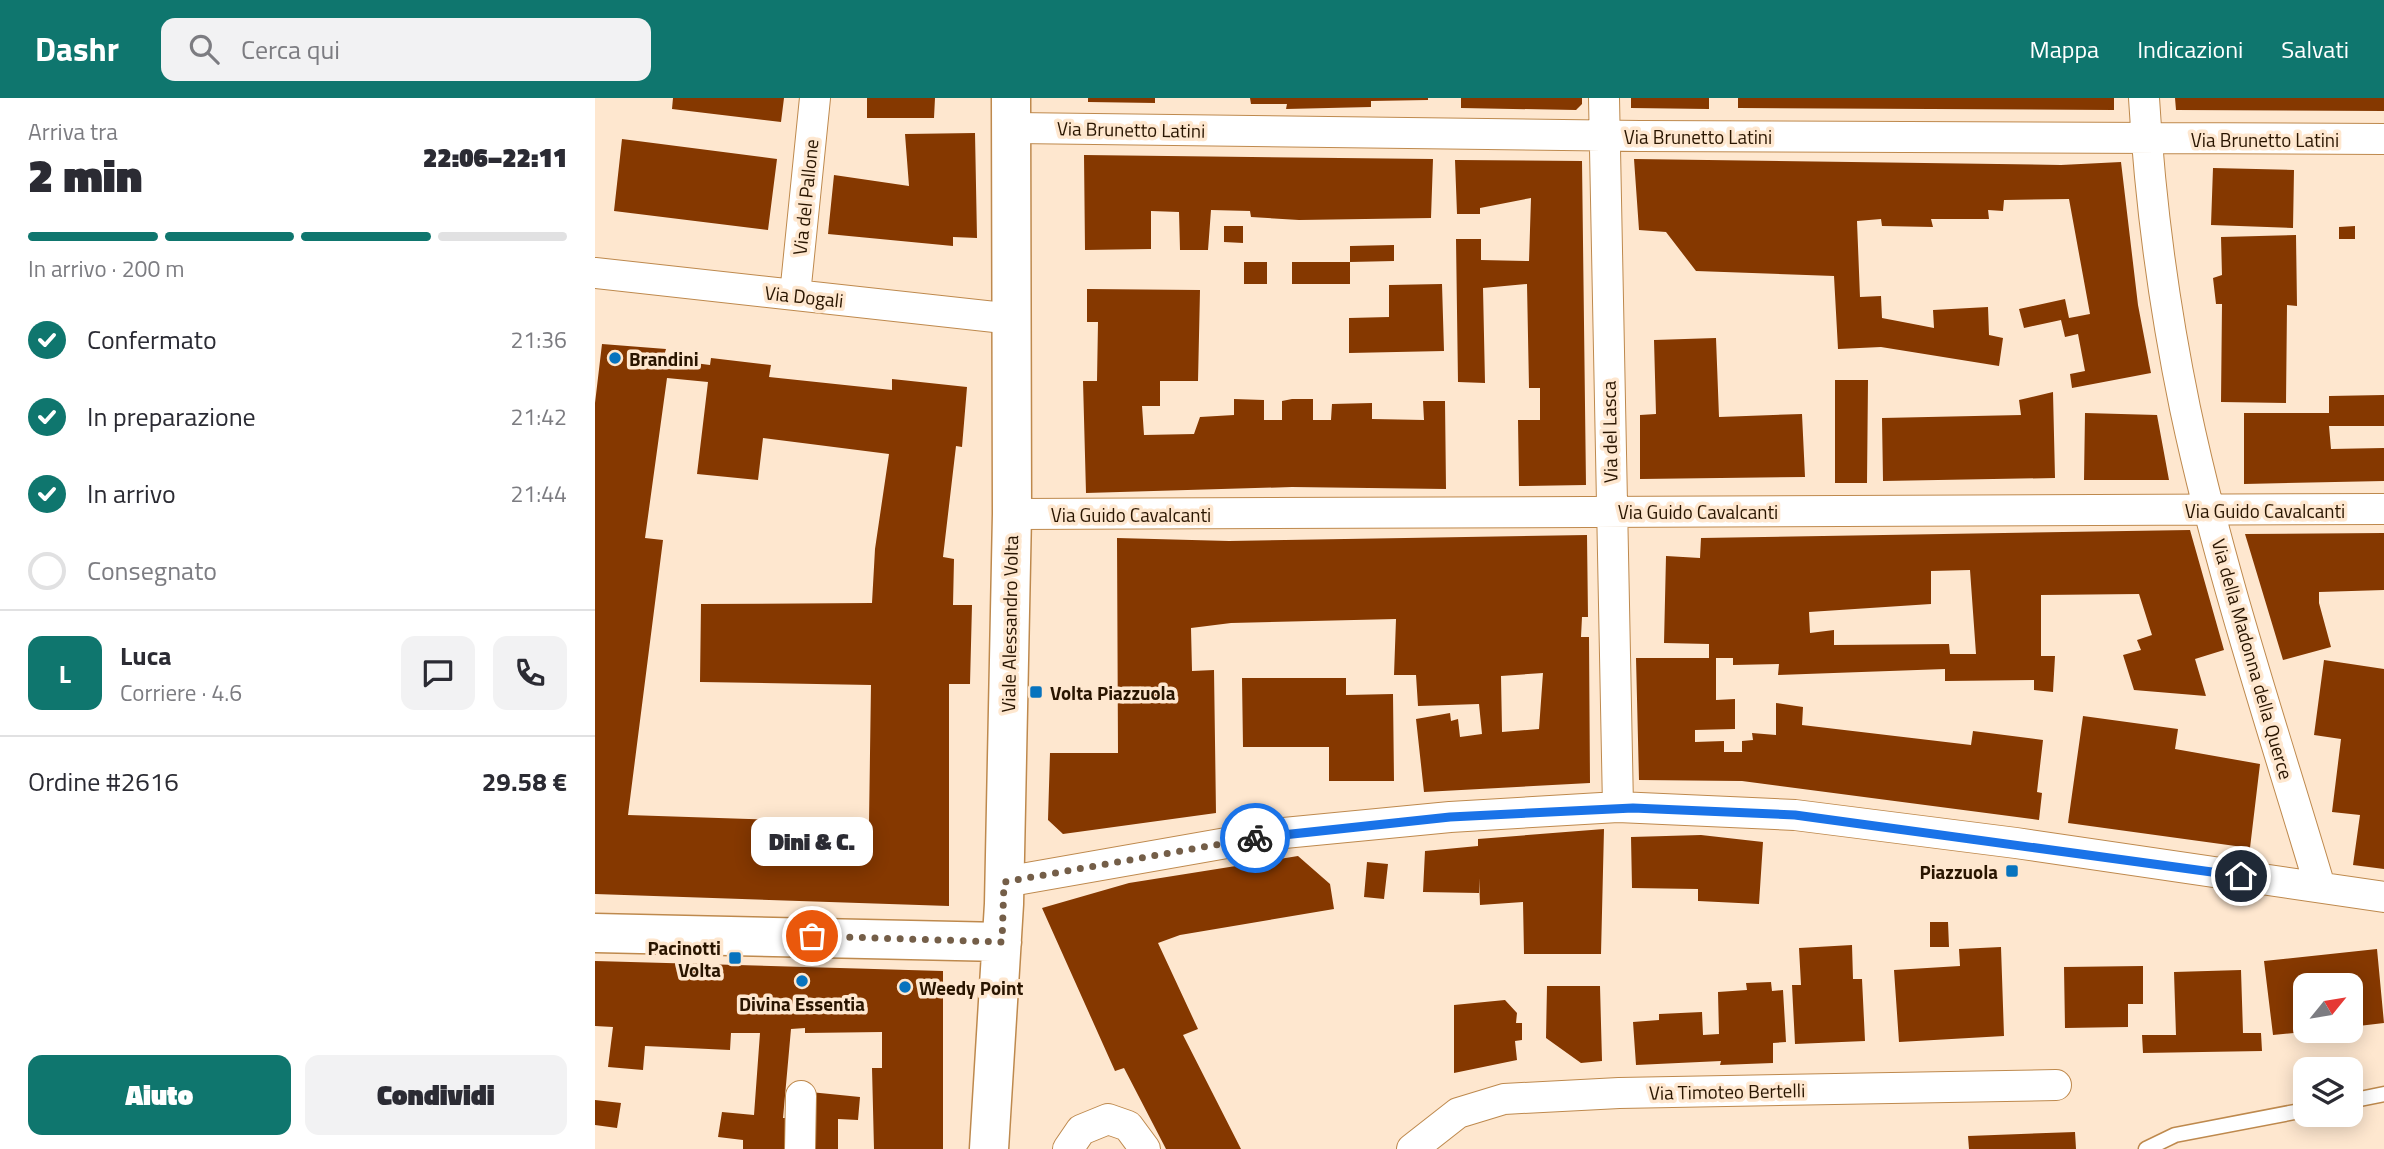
<!DOCTYPE html>
<html lang="it">
<meta charset="utf-8">
<style>
body{margin:0;font-family:"Titillium Web",sans-serif;background:#f2f2f3;color:#2b2b33;height:100vh;display:flex;flex-direction:column;font-size:26px;white-space:nowrap}
*{box-sizing:border-box;margin:0}
p{font-size:23px;color:#7c7c81}
.icon{flex:none;width:38px;height:38px;fill:none;stroke:currentColor;stroke-width:2;stroke-linecap:round;stroke-linejoin:round}
.map{position:relative;flex:1;overflow:hidden}
.panel{display:flex;flex-direction:column;background:#fff;width:595px}
.panel>*{flex:none}
.needle{width:46px;rotate:60deg}
.controls{position:absolute;left:1698px;top:875px;display:grid;gap:14px}
.controls a{display:grid;place-items:center;width:70px;height:70px;border-radius:14px;background:#fff;box-shadow:0 4px 18px #0003;font-size:35px}
.pin{position:absolute;display:grid;place-items:center;width:60px;height:60px;color:#fff;margin:-30px;border:4px solid #fff;border-radius:50%;box-shadow:0 2px 7px #0007}
.courier{position:absolute;display:grid;place-items:center;width:70px;height:70px;margin:-35px;border:5px solid #1a73e8;border-radius:50%;background:#fff;color:#222;box-shadow:0 2px 9px #0007}
.bubble{position:absolute;height:49px;border-radius:14px;background:#fff;box-shadow:0 4px 18px #0003;font-size:23px;font-weight:800;line-height:49px;text-align:center}
.headline em{font-style:normal;font-weight:800}
.headline div{display:flex;flex-direction:column-reverse}
.headline{display:flex;align-items:center;justify-content:space-between;height:119px;padding:0 28px}
h1{font-size:46px;font-weight:800;line-height:52px}
.bar{display:grid;grid-template-columns:repeat(4,1fr);gap:10px 7px;align-content:center;height:84px;padding:0 28px}
.bar i{height:9px;border-radius:5px;background:#e1e1e2}
.bar .current{background:#0f766e}
.bar p{grid-column:span 4}
.line{display:flex;align-items:center;gap:18px;padding:0 28px;border-top:2px solid #e1e1e2}
.line div{flex:1}
.round{display:grid;place-items:center;flex:none;width:74px;height:74px;border-radius:14px;background:#f2f2f3}
ol{padding:0 28px;list-style:none}
li{display:flex;align-items:center;gap:21px;height:77px}
li p{margin-inline-start:auto}
li .icon{padding:7px;border-radius:50%;background:#0f766e;color:#fff;stroke-width:4}
li:last-child{color:#7c7c81}
li i{width:38px;height:38px;border:4px solid #e1e1e2;border-radius:50%}
.cta{display:flex;gap:14px;margin-top:auto;padding:14px 28px}
.cta a{flex:1;height:80px;border-radius:14px;background:#0f766e;color:#fff;font-size:28px;font-weight:800;line-height:80px;text-align:center}
.cta a+a{background:#f2f2f3;color:#2b2b33}
header{display:flex;align-items:center;gap:42px;box-sizing:border-box;height:98px;padding:0 35px;background:#0f766e;color:#fff}
header strong{font-size:33px}
nav{display:flex;gap:38px;margin-inline-start:auto;font-size:24px}
.search{width:490px;height:63px;background:#f2f2f3;display:flex;align-items:center;gap:18px;box-sizing:border-box;padding:0 24px;border-radius:14px;color:#7c7c81;font-size:26px}
main{display:flex;flex:1;min-height:0}
.map>svg:first-child{display:block}
.building{fill:#853800;fill-rule:evenodd}
.lines{fill:none;stroke-linecap:round;stroke-linejoin:round}
.service-casing{stroke:#be894d;stroke-width:17}
.minor-casing{stroke:#be894d;stroke-width:32}
.secondary-casing{stroke:#be894d;stroke-width:41}
.service{stroke:#fff;stroke-width:14}
.minor{stroke:#fff;stroke-width:30}
.secondary{stroke:#fff;stroke-width:38}
.done{stroke:#745e48;stroke-width:7;stroke-dasharray:0 12.6}
.route{stroke:#1a73e8;stroke-width:9}
.poi-dot{fill:#0773be;stroke:#fee7cf;stroke-width:2.5}
.labels{text-anchor:middle;dominant-baseline:central;stroke-width:7;stroke-linejoin:round;paint-order:stroke}
.street-label{font-size:19px;fill:#291500;stroke:#fee7cf}
.poi-label{font-size:19px;font-weight:bold;fill:#291500;stroke:#fee7cf;text-anchor:start}
</style>
<header>
<strong>Dashr</strong>
<div class="search"><svg class="icon" aria-label="search" viewBox="0 0 24 24"><circle cx="10" cy="10" r="6"/><path d="M15 15l6 6"/></svg>Cerca qui</div>
<nav><a>Mappa</a><a>Indicazioni</a><a>Salvati</a></nav>
</header>
<main>
<section class="panel">
<div class="headline"><div><h1>2 min</h1><p>Arriva tra</p></div><em>22:06–22:11</em></div>
<div class="bar"><i class="current"></i><i class="current"></i><i class="current"></i><i></i><p>In arrivo · 200 m</p></div>
<ol>
<li><svg class="icon" aria-label="check" viewBox="0 0 24 24"><path d="M5 12l5 5 9-10"/></svg>Confermato<p>21:36</p></li>
<li><svg class="icon" aria-label="check" viewBox="0 0 24 24"><path d="M5 12l5 5 9-10"/></svg>In preparazione<p>21:42</p></li>
<li><svg class="icon" aria-label="check" viewBox="0 0 24 24"><path d="M5 12l5 5 9-10"/></svg>In arrivo<p>21:44</p></li>
<li><i></i>Consegnato</li>
</ol>
<div class="line" style="height:126px"><b class="round" style="background:#0f766e;color:#fff">L</b><div><b>Luca</b><p>Corriere · 4.6</p></div><a class="round"><svg class="icon" aria-label="chat" viewBox="0 0 24 24"><path d="M4 5h16v11H9l-5 4z"/></svg></a><a class="round"><svg class="icon" aria-label="phone" viewBox="0 0 24 24"><path d="M5 4h4l2 5-3 2q2 4 5 5l2-3 5 2v4C11 20 4 13 5 4z"/></svg></a></div>
<div class="line" style="height:91px"><div>Ordine #2616</div><b>29.58 €</b></div>
<div class="cta"><a>Aiuto</a><a>Condividi</a></div>
</section>
<div class="map">
<svg width="1789" height="1051" viewBox="0 0 1789 1051">
<rect width="100%" height="100%" fill="#fee7cf"/>
<!-- building -->
<path class="building" d="M78,0H189L186,24L77,11Z
M272,0H340L339,20H272Z
M493,0H560V5L493,4Z
M655,0H833V2L776,3V9L691,11L692,6H656Z
M866,0H987V6L981,12L866,10Z
M1036,0H1114V11L1036,10Z
M1143,0H1519V12L1143,10Z
M1580,0H1789V13L1581,12Z
M380,35L382,140L358,139V148L233,136L239,77L314,88L310,36Z
M27,41L182,61L173,132L19,113Z
M489,57L838,61L836,120L704,122L656,119L655,113L616,112L613,152H585L584,114L556,113V151L490,152Z
M1039,61L1466,67L1526,64L1543,207L1556,275L1477,290L1475,276L1490,273L1483,236L1470,239L1466,222L1429,230L1424,211L1470,201L1474,220L1495,216L1474,101L1409,102L1408,113L1393,112L1394,121H1336L1338,129L1287,128L1286,121L1262,123L1265,199L1286,198L1287,220L1339,230L1338,212L1393,209L1394,237L1408,240L1404,268L1286,249L1243,251L1239,178L1101,173L1071,134L1044,132Z
M860,62L987,63L991,387L924,388L923,322H945V290H934L932,186L888,190L890,285L863,284L861,141H886V162L934,163L936,100L885,110V116H862Z
M1618,70L1699,72L1698,130L1616,127Z
M629,128H648V145L629,144Z
M1760,128V141H1744V129Z
M1701,137L1702,208L1692,207L1691,305L1626,304L1627,206H1621L1618,180L1627,177L1626,139Z
M799,147V163L755,164V186H697V164H755V148Z
M649,164H672V186H649Z
M847,186L849,253L754,255V220L794,219V187Z
M492,191L605,192L603,283H565V308H547L549,337L599,336L605,319L639,317V301L669,302V322H687V303L697,301H718V322H736L737,306L777,305V321L829,322L828,303H850L851,391L697,389L491,395L488,283H502L503,224H492Z
M1121,240L1124,319L1207,316L1210,379L1045,381V317L1061,316L1059,242Z
M7,246L71,251L68,261L115,267L116,260L176,267L174,279L297,292V281L372,289L367,349L361,348L348,459L359,461L358,507H377L375,586H354V808L0,796V305ZM72,280L113,284L102,376L163,382L168,340L294,356L280,451L277,505L106,506L105,584L276,587L274,725L33,717L68,442L50,440Z
M1240,282H1273L1272,385H1240Z
M1458,294L1460,380L1288,383L1287,320L1426,317L1424,302Z
M1789,297V328H1734L1736,351L1789,350V383L1649,386V315H1734V298Z
M1490,315L1562,317L1574,382H1489Z
M1595,432L1629,552L1600,561L1611,598L1539,592L1528,557L1546,552L1542,542L1557,537L1544,496L1446,497V558H1460L1458,594L1439,592V582L1350,583V571L1183,577L1184,566L1138,567V560H1121V602L1140,601V631L1100,632V644L1129,643V654H1147V643L1158,642L1157,635L1181,637V605L1208,609L1207,627L1376,647L1378,633L1448,642L1442,694L1447,695L1444,722L1147,683L1044,682L1041,560H1114V546L1069,545L1071,458L1105,460L1106,440ZM1375,472L1381,556H1355L1354,546L1239,547V532L1215,535L1214,514L1336,506V473Z
M1789,435V492L1724,494V505L1736,549L1688,562L1650,436Z
M992,437L993,519H987L986,539H994L995,685L829,694L821,621L855,615L856,623L863,621L865,639L887,636L884,606L823,608L821,577H799L801,521L636,525L596,530L597,573L619,572L621,715L468,736L453,722L455,655H523L522,440L634,443ZM948,575L944,631L907,634L906,578Z
M1729,562L1789,571V771L1758,767L1765,717L1737,714L1746,641L1719,637Z
M647,580H751V597L798,596L799,683H734V649H648Z
M1488,618L1583,631L1580,651L1665,666L1655,750L1473,725Z
M1009,731L1006,856H929L928,804L885,807L884,780V795L828,794L830,753L883,748V741Z
M1106,737L1168,744L1164,806L1103,803V791L1037,790L1036,739Z
M703,758L735,786L739,811L585,837L563,845L603,931L588,937L646,1051H571L529,970L520,973L447,810L534,785Z
M772,764L793,766L789,801L769,799Z
M1335,824H1353L1354,849H1335Z
M1257,847L1258,881H1267L1270,943L1200,946L1197,887H1206L1204,850Z
M1406,849L1409,938L1304,944L1299,872L1365,868L1364,851Z
M1782,851L1789,925L1755,929V887H1710V934L1678,937L1669,863Z
M0,863L348,873V1051H279L277,970H287V934L210,935V930L196,931L188,1020H195L193,1051H148V1042L123,1039L127,1014L159,1017L165,935H136L135,952L50,948L48,972L13,969L18,929L0,928Z
M1548,868V906H1533V929L1470,930L1469,869Z
M1646,872L1648,935H1666L1667,953L1548,955L1547,937H1581L1579,874Z
M1176,884L1177,893L1188,892L1191,944L1178,945V965L1125,967L1126,963L1041,967L1038,924L1064,922V916L1107,914L1108,937L1124,936L1123,894L1152,892L1151,885Z
M952,888H1005L1007,963L986,965L951,940Z
M910,902L922,915L921,925H927V942L920,943L922,962L859,975V907Z
M215,994L265,999L263,1022L243,1021V1051H215Z
M0,1002L26,1005L22,1030L0,1027Z
M1480,1034L1481,1051H1374L1373,1038Z"/>
<g class="lines">
<!-- service casing -->
<g class="service-casing">
<path id="service" d="M1755,1003L1789,996
M1551,1051L1580,1037L1710,1012"/>
</g>
<!-- minor casing -->
<g class="minor-casing">
<path id="minor" d="M1009,0L1023,709
M1549,0C1555,104 1569,208 1590,310C1624,471 1678,631 1725,789
M416,30L1045,38L1789,41
M0,175L418,221
M200,197L220,0
M417,416L1789,411
M409,784L689,735L855,719L1023,709L1200,717L1421,745L1789,799
M205,1051L206,998
M473,1051L486,1032L513,1021L533,1028L550,1051
M817,1051L863,1015L909,1001L1024,995L1461,987"/>
</g>
<!-- secondary casing -->
<g class="secondary-casing">
<path id="secondary" d="M0,835L407,844
M394,1051L409,806L417,416L416,0"/>
</g>
<!-- service -->
<use href="#service" class="service"/>
<!-- minor -->
<use href="#minor" class="minor"/>
<!-- secondary -->
<use href="#secondary" class="secondary"/>
</g>
<g class="lines">
<!-- done -->
<path class="done" d="M217,838L407,844L409,784L660,740"/>
<!-- route -->
<path class="route" d="M660,740L855,719L1038,710L1200,717L1646,778"/>
</g>
<!-- markers -->
<g class="poi-dot">
<circle cx="20" cy="260" r="7"/>
<rect x="434" y="587" width="14" height="14" rx="3.5"/>
<rect x="1410" y="766" width="14" height="14" rx="3.5"/>
<rect x="133" y="853" width="14" height="14" rx="3.5"/>
<circle cx="207" cy="883" r="7"/>
<circle cx="310" cy="889" r="7"/>
</g>
<g class="labels">
<!-- street labels -->
<g class="street-label">
<text transform="translate(536 31) rotate(1)">Via Brunetto Latini</text>
<text x="1103" y="38">Via Brunetto Latini</text>
<text x="1670" y="41">Via Brunetto Latini</text>
<text transform="translate(210 99) rotate(-84)">Via del Pallone</text>
<text transform="translate(209 198) rotate(6)">Via Dogali</text>
<text transform="translate(1014 334) rotate(-91)">Via del Lasca</text>
<text x="1670" y="412">Via Guido Cavalcanti</text>
<text x="1103" y="413">Via Guido Cavalcanti</text>
<text x="536" y="416">Via Guido Cavalcanti</text>
<text transform="translate(414 526) rotate(-89)">Viale Alessandro Volta</text>
<text transform="translate(1658 561) rotate(74)">Via della Madonna della Querce</text>
<text transform="translate(1132 993) rotate(-1)">Via Timoteo Bertelli</text>
</g>
<!-- poi labels -->
<g class="poi-label">
<text x="34" y="260">Brandini</text>
<text x="455" y="594">Volta Piazzuola</text>
<text x="1403" y="773" text-anchor="end">Piazzuola</text>
<text x="126" y="849" text-anchor="end">Pacinotti<tspan x="126" dy="22">Volta</tspan></text>
<text x="324" y="889">Weedy Point</text>
<text x="207" y="905" text-anchor="middle">Divina Essentia</text>
</g>
</g>
</svg>
<div class="controls">
<a><svg class="needle" viewBox="-14 -14 28 28"><path d="M0-13l5 13h-10z" fill="#e53935"/><path d="M0 13l5-13h-10z" fill="#7c7c81"/></svg></a>
<a><svg class="icon" aria-label="layers" viewBox="0 0 24 24"><path d="M12 4l9 5-9 5-9-5zM3 14l9 5 9-5"/></svg></a>
</div>
<div class="pin" style="left:217px;top:838px;background:#ea580c"><svg class="icon" aria-label="bag" viewBox="0 0 24 24"><path d="M5 8h14l-1 12H6zM9 8a3 3 0 0 1 6 0"/></svg></div>
<div class="pin" style="left:1646px;top:778px;background:#1f2937"><svg class="icon" aria-label="home" viewBox="0 0 24 24"><path d="M3 11l9-7 9 7M6 9v11h12V9"/></svg></div>
<div class="courier" style="left:660px;top:740px"><svg class="icon" aria-label="bike" viewBox="0 0 24 24"><circle cx="6" cy="16" r="4"/><circle cx="18" cy="16" r="4"/><path d="M6 16l4-8h5l3 8M10 8l3 8H6M13 5h3"/></svg></div>
<div class="bubble" style="left:156px;top:719px;width:122px">Dini &amp; C.</div>
</div>
</main>
